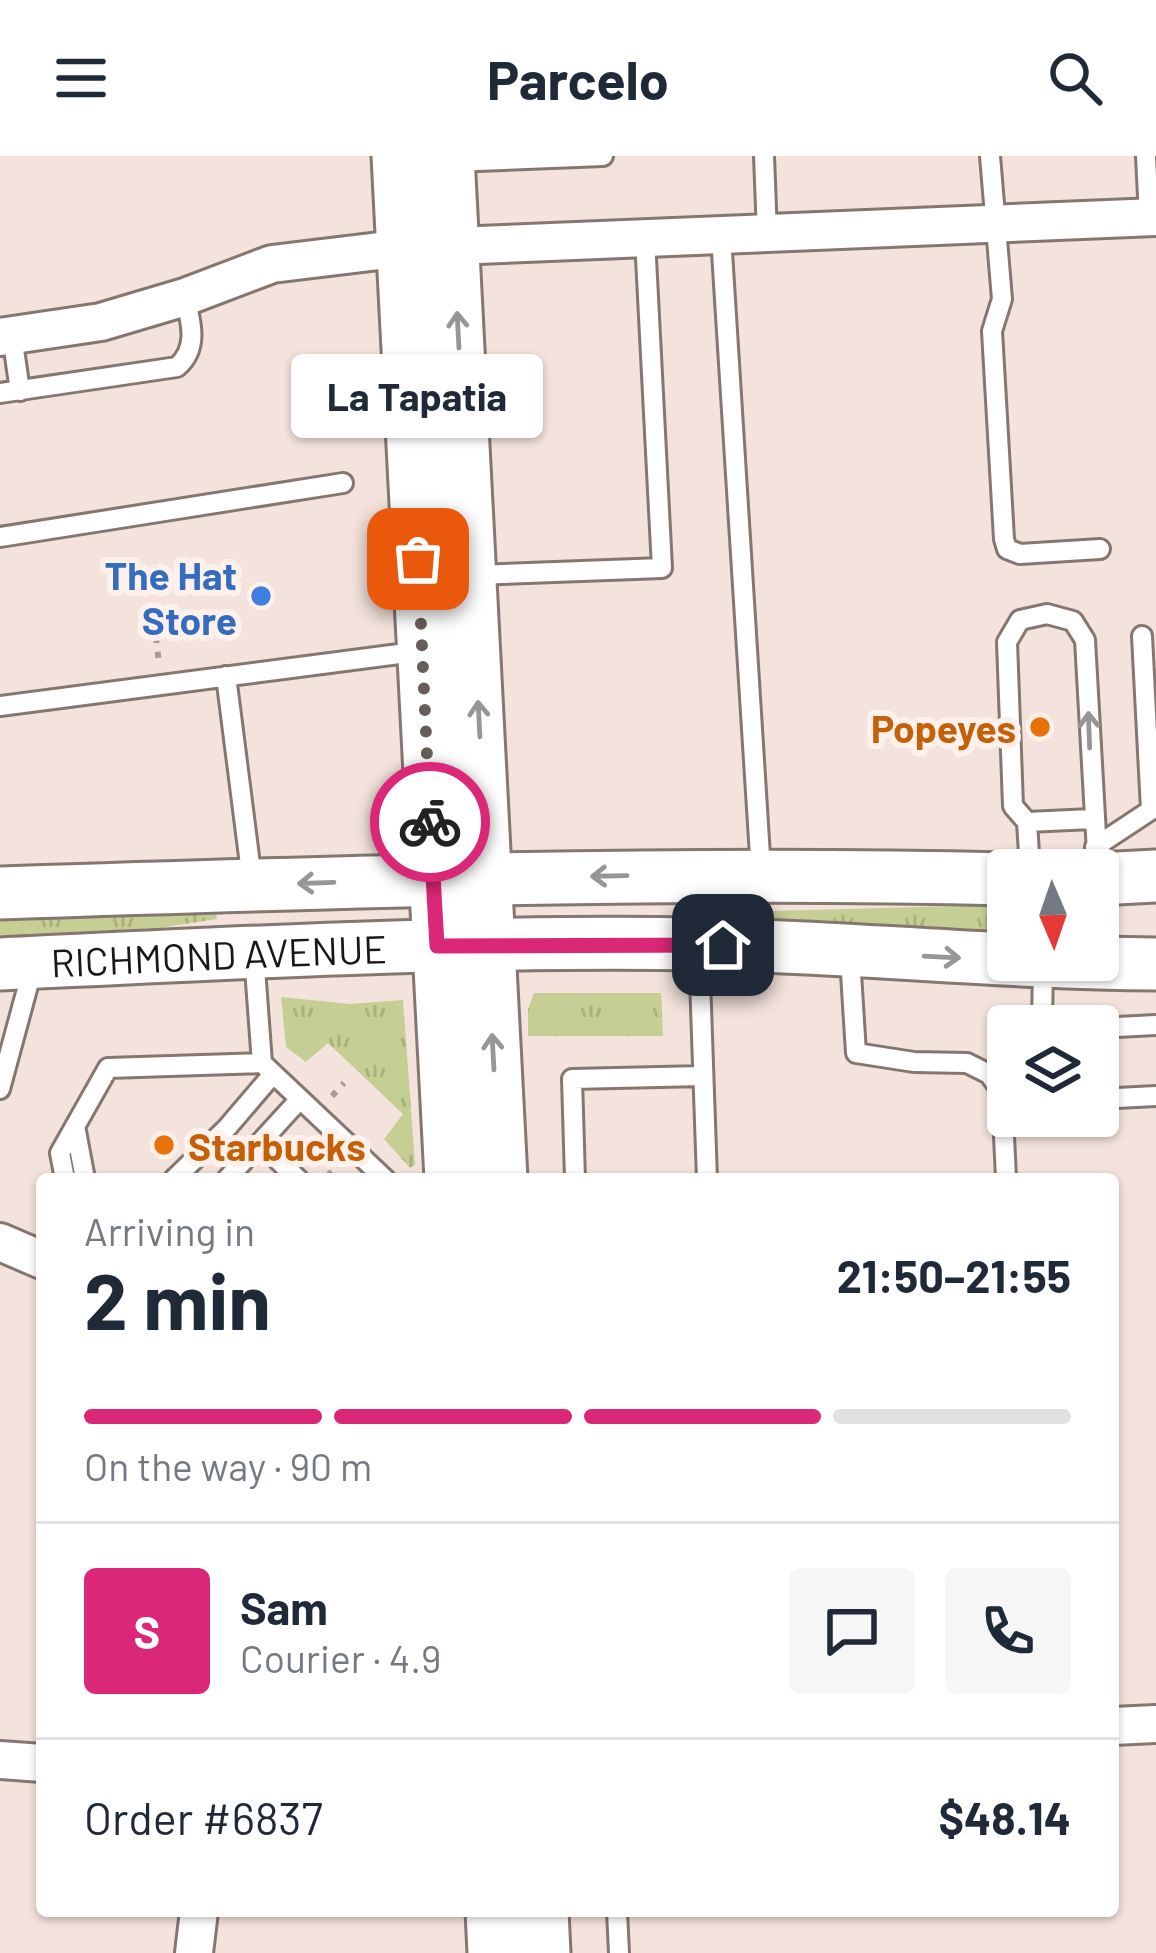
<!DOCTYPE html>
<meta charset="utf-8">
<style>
body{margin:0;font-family:Barlow,sans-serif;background:#f6f6f7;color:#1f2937;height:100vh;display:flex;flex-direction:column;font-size:45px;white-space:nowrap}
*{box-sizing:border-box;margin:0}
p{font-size:39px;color:#747a83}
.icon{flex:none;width:66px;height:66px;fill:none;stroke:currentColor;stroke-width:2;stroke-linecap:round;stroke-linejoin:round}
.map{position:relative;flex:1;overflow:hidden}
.side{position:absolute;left:36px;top:1017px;width:1083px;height:744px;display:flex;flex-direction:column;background:#fff;border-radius:12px;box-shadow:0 3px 9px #0004}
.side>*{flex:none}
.needle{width:78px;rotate:178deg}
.tools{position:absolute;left:987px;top:693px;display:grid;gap:24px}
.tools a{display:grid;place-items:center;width:132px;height:132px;border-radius:12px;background:#fff;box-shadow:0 3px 9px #0004;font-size:60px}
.pin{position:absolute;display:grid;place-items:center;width:102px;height:102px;color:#fff;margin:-51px;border-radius:24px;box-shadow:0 6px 18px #0006}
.courier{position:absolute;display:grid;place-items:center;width:120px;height:120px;margin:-60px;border:9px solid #db2777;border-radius:50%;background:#fff;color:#222;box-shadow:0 3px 15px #0007}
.bubble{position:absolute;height:84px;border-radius:12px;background:#fff;box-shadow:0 3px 9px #0004;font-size:39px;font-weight:700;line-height:84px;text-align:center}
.head em{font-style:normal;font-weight:700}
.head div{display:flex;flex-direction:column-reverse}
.head{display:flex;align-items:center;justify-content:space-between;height:204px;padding:0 48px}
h1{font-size:78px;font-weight:700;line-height:90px}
.bar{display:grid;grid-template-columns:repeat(4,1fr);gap:18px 12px;align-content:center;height:144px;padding:0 48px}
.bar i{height:15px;border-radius:9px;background:#e0e1e3}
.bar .on{background:#db2777}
.bar p{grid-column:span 4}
.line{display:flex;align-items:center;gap:30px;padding:0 48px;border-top:3px solid #e0e1e3}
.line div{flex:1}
.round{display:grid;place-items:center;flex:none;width:126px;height:126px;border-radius:12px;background:#f6f6f7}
header{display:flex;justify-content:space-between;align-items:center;height:156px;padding:0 48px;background:#fff;font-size:54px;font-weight:700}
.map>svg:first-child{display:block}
.grass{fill:url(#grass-tufts)}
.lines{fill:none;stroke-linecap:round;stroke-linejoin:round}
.lane-casing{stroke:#857670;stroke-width:24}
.street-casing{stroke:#857670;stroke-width:42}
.secondary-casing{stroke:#857670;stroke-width:57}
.path{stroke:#a79b96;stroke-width:6;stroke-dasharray:6 9;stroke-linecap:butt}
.lane{stroke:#fff;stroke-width:18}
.street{stroke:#fff;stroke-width:36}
.secondary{stroke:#fff;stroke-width:51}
.oneway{stroke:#989695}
.done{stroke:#675e5a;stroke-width:12;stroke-dasharray:0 21.6}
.route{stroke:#db2777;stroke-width:15}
.shop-dot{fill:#3f7fe0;stroke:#fef1eb;stroke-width:4.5}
.food-dot{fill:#e8710a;stroke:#fef1eb;stroke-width:4.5}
.labels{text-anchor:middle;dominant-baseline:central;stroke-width:12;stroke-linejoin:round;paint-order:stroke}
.shop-label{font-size:39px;font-weight:bold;fill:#366cbe;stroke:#fef1eb;text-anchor:end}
.food-label{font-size:39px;font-weight:bold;fill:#c56008;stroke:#fef1eb;text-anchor:end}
.street-label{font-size:39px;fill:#1b1614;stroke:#fef1eb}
</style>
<header><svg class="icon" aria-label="menu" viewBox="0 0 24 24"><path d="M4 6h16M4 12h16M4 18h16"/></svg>Parcelo<svg class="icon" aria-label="search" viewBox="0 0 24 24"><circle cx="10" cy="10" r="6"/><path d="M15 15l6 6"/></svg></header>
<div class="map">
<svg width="1156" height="1797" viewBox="0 0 1156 1797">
<defs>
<pattern id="grass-tufts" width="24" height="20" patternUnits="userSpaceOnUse" patternTransform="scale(3)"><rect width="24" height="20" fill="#c6cf93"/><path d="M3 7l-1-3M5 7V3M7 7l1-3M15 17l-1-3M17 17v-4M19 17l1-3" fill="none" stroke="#aab17e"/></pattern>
</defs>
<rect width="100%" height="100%" fill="#f3e3dc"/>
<!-- grass -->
<path class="grass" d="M992,749L1008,758V778L702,771L701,757Z
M215,750L217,763L45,790L0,789V760Z
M534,837H661L663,880H528V853Z
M281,841L350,848L403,844L415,1009L410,1012L384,983L403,958L328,887L306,906L286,891Z"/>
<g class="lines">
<!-- lane casing -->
<g class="lane-casing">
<path id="lane" d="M764,0L767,78
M990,0L1002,143L992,175L1004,383L1007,393L1020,398L1100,393
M1146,0L1149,61
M452,6L603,0
M721,80L761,716
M12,179L20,235
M0,237L177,211C199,192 191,166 185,141
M0,381L343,327
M476,419L662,412L645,83
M226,520L252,724
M0,550L422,495
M1027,666L1092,663
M1095,691L1151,654L1142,480
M1030,714L1027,666L1013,650L1007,486L1020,464L1047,458L1073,465L1085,484L1098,714
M699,794L707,1023
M254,799L262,907L385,1023
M850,801L856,897L914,906L967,907L989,918L1002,936L1006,1023
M1042,870L1043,809
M1098,872L1156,869
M0,933L33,811
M1098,943L1156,940
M75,970L85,1023
M260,987L298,1023
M65,1023L60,997L108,912L262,907
M174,1023L226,973L273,918
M227,1023L300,943
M575,1023L572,923L703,920
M617,1755L619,1797"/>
</g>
<!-- street casing -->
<g class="street-casing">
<path id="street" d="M453,90L1156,61
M0,181L101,166L185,141L272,108L404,92
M0,1086L42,1104
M1113,1570L1156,1568
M0,1604L42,1607
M194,1797L199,1755"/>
</g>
<!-- secondary casing -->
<g class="secondary-casing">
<g id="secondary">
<path d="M398,0L451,1023"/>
<path d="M448,0L501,1023"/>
<path d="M1098,723L1156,720"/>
<path d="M0,737C336,726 672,715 1008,723"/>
<path id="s1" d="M0,808C233,797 467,784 701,788C853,791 1004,807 1156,808"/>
<path d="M492,1755L494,1797"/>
<path d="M542,1755L544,1797"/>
</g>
</g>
<!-- path -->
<path class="path" d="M156,481L159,508
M332,940L344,927
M317,1005L335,1023"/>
<!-- lane -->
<use href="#lane" class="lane"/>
<!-- street -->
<use href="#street" class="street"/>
<!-- secondary -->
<use href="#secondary" class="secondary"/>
</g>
<!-- one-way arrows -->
<defs><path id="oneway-shaft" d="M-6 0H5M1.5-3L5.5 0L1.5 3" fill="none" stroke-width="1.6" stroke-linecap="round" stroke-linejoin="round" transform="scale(3)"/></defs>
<g class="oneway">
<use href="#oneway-shaft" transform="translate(458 174) rotate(-93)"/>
<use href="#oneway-shaft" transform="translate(479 563) rotate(-93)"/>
<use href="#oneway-shaft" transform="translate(1089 574) rotate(-92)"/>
<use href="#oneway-shaft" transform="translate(609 720) rotate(179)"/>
<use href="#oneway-shaft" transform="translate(316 727) rotate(178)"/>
<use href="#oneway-shaft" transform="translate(942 801) rotate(3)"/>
<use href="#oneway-shaft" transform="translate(493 896) rotate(-93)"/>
</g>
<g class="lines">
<!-- done -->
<path class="done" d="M418,403L430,666"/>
<!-- route -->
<path class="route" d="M430,666L437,790L723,789"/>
</g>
<!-- markers -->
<circle class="shop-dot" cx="261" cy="440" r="12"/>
<g class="food-dot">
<circle cx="1040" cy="571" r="12"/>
<circle cx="164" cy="989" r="12"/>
</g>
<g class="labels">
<!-- shop labels -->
<g class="shop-label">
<text x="237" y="418">The Hat<tspan x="237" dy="45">Store</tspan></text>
</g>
<!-- food labels -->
<g class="food-label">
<text x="1016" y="571">Popeyes</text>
<text x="188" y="989" text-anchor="start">Starbucks</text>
</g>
<!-- street labels -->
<g class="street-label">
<text stroke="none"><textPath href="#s1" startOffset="219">RICHMOND AVENUE</textPath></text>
</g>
</g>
</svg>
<div class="tools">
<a><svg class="needle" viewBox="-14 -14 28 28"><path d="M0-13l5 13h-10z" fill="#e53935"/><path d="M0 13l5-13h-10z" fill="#747a83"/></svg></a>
<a><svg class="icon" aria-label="layers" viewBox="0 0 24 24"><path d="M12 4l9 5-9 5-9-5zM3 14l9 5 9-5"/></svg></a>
</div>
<div class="pin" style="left:418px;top:403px;background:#ea580c"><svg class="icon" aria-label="bag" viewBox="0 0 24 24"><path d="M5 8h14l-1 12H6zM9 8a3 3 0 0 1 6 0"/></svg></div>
<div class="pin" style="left:723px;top:789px;background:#1f2937"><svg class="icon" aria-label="home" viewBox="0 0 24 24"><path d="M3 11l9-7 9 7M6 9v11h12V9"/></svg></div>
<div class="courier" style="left:430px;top:666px"><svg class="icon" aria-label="bike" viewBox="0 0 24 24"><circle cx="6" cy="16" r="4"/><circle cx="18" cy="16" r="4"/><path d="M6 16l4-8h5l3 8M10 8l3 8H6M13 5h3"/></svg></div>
<div class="bubble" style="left:291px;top:198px;width:252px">La Tapatia</div>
<section class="side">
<div class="head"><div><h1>2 min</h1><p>Arriving in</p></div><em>21:50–21:55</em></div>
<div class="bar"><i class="on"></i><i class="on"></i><i class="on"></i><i></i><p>On the way · 90 m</p></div>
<div class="line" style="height:216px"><b class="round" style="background:#db2777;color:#fff">S</b><div><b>Sam</b><p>Courier · 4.9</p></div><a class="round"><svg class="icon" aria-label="chat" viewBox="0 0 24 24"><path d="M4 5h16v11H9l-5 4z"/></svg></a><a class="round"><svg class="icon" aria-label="phone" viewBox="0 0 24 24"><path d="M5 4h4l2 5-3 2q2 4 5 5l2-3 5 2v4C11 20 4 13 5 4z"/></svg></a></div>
<div class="line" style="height:156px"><div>Order #6837</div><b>$48.14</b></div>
</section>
</div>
